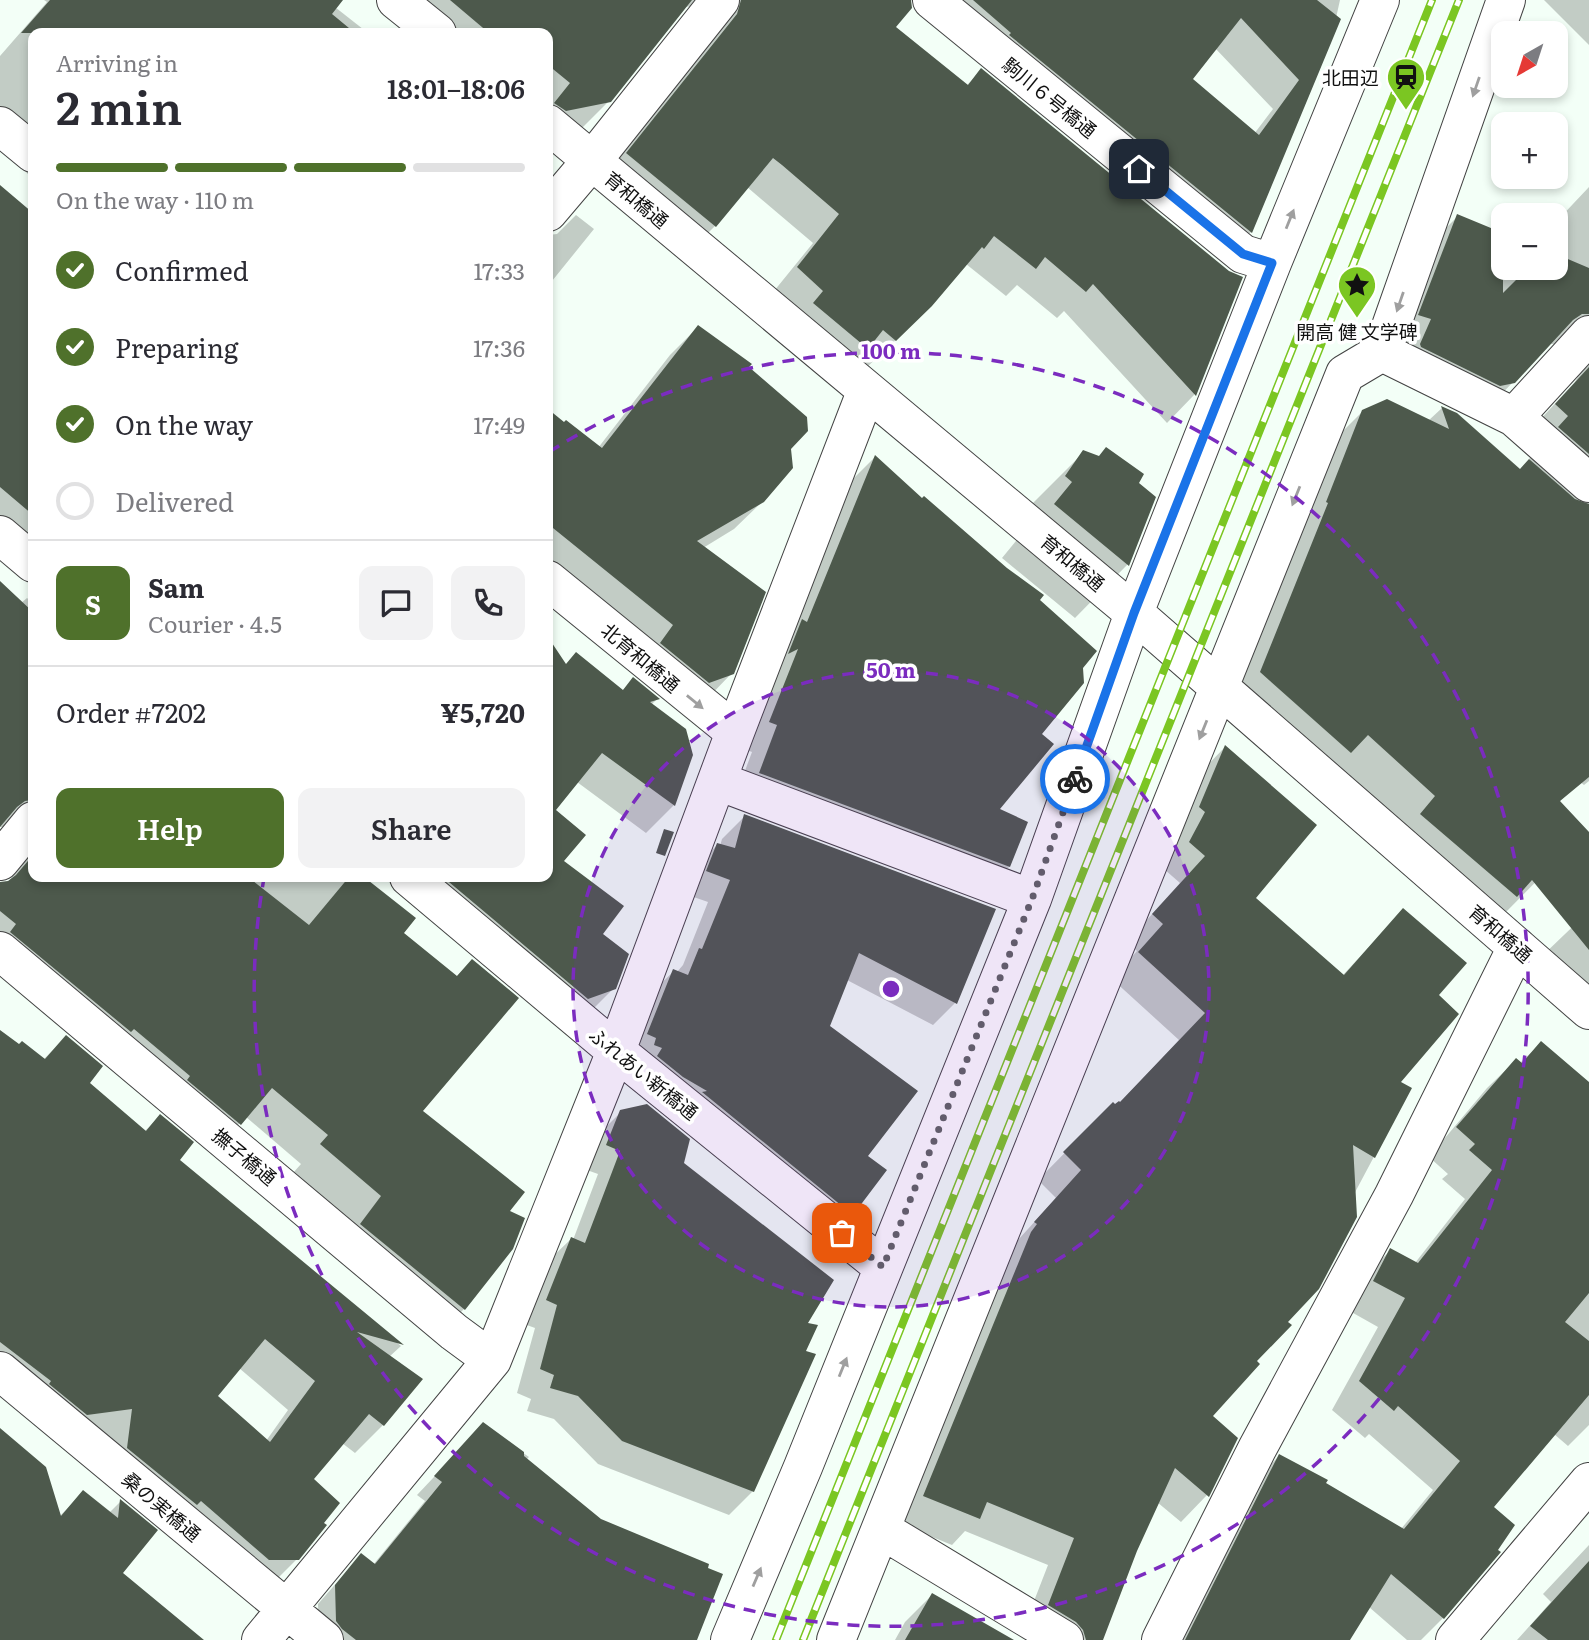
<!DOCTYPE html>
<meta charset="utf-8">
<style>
body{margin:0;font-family:Literata,"Noto Sans JP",serif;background:#f2f2f3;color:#2b2b33;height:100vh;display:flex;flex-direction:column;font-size:26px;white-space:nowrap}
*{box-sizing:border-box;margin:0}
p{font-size:23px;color:#7c7c81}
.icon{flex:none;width:38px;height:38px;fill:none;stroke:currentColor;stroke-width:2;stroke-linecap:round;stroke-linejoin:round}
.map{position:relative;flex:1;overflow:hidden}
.details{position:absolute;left:28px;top:28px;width:525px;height:854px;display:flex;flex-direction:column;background:#fff;border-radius:14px;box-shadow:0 4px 10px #0003}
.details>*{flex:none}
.needle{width:46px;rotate:219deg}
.fabs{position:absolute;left:1491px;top:21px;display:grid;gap:14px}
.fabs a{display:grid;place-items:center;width:77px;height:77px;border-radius:14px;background:#fff;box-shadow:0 4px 10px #0003;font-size:35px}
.pin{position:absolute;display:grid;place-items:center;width:60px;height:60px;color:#fff;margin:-30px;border-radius:14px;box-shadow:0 4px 10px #0006}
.courier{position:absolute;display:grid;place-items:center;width:70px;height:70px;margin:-35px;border:5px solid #1a73e8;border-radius:50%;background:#fff;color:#222;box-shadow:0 2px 9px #0007}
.summary em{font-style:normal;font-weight:600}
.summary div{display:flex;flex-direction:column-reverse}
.summary{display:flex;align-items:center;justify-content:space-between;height:119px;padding:0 28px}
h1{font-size:46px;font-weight:600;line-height:52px}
.bar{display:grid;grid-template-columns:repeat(4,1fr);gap:10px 7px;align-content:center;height:84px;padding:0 28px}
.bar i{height:9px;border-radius:5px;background:#e1e1e2}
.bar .on{background:#4f712b}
.bar p{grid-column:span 4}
.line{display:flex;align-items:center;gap:18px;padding:0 28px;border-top:2px solid #e1e1e2}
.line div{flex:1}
.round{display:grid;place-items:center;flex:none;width:74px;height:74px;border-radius:14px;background:#f2f2f3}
ol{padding:0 28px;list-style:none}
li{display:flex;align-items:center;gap:21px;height:77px}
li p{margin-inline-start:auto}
li .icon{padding:7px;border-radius:50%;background:#4f712b;color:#fff;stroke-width:4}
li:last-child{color:#7c7c81}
li i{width:38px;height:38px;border:4px solid #e1e1e2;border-radius:50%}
.cta{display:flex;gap:14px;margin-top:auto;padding:14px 28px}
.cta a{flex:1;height:80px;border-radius:14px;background:#4f712b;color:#fff;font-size:28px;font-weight:600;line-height:80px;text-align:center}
.cta a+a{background:#f2f2f3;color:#2b2b33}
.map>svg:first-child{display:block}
.shadow{fill:#0003;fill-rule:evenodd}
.building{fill:#4d594c;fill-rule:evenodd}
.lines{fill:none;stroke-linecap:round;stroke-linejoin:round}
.minor-casing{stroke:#434343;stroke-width:40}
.minor{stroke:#fff;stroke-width:38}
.rail-casing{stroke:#7bc622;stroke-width:8}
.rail{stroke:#fff;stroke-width:5;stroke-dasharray:16;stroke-linecap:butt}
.oneway{fill:#9f9f9f}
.done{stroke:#5f6461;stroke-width:7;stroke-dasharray:0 12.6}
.route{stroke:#1a73e8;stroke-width:9}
.ring{fill:none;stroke:#7b2cbf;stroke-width:3.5;stroke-dasharray:12 9}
.labels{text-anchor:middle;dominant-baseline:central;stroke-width:7;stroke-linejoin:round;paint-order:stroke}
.poi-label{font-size:19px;fill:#101010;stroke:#fff;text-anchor:end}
.street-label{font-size:19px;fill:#101010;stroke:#fff}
.centre{fill:#7b2cbf;stroke:#fff;stroke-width:3.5}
.ring-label{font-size:21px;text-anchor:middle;font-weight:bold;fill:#7b2cbf;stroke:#fff;stroke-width:7;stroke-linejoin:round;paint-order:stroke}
</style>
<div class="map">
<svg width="1589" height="1640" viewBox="0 0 1589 1640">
<rect width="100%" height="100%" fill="#f3fff7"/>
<!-- shadow -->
<path class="shadow" d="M44,0H326L368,33H33V180L19,164L0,122V56L47,2Z
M399,0H912L894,27L966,86L981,71L1228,272L1241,278L1194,395L1167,423L1064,311L1057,318L1017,285L1006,296L966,264L902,334L866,368L770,296L813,243L747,187L715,226L687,254L599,182L695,6L684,7L610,100L581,129L548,136V33H429Z
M913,0H1340L1336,18L1338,20L1251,232L1223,260ZM1215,48L1273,109L1254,134L1190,79Z
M1544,0H1589V45Z
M1589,187V781L1584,785L1560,766L1575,786L1559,802L1586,831L1504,914L1230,704L1331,443L1363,411L1428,421L1442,408L1456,415L1520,471L1530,460L1529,459L1538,448L1525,436L1575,382L1580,372L1561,344H1550L1482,414L1469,416L1390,376L1427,247L1458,216L1503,235V268H1556V256L1570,262L1556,249V222Z
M3,191L33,216V566L0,538V192Z
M576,215L594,229L548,286V235L557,234Z
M698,327L747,368L789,449L763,501L734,529L703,548L732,673L704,702L548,574V411L598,448L670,355Z
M1084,452L1137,483L1154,497L1127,565L1075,618L1002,558L1020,536L1031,505Z
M875,457L1037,601L1081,667L1039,734L997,810L1009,867L982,893L734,800L752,752L744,749L849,483Z
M27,598L33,603V877H362L413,919L402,933L456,977L472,961L421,1111L508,1212L511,1248L464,1309L436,1337L293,1173L301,1164L246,1117L212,1151L0,975V902L3,888L23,864L27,853L7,827H0V610L21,603Z
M548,640L566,665L622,691L633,680L657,699L651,705L674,805L646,833L577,782L554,810L562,862L601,935L614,988L586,1016L405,877H548Z
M1225,747L1254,898L1343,975L1403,910L1436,995L1399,1083L1410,1089L1286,1322L1210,1417L1236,1438L1207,1495L1181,1522L1157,1502L1135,1550L1101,1640H1036L1022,1632L1048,1565L965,1531L952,1545L898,1523L1009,1250L1056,1198L1038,1180L1113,1104L1115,1106L1119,1104L1179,1040L1112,979L1137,951L1127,942L1180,883L1164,869L1179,840L1173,835L1199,774Z
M745,816L955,1003L933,1025L847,980L828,1026L866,1156L852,1214L830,1236L632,1067L651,993L674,971L677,972L683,965L708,902L685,894L695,868L717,845L720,846L722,839Z
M1589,911V1021L1540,958Z
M0,1032L43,1060L66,1037L88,1083L144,1132L160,1116L177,1160L401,1346L389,1357L421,1380L383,1425L355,1453L342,1443L312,1479L297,1559L269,1587L0,1391ZM239,1368L288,1410L266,1441L216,1396Z
M1541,1043L1589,1084V1425L1568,1446L1554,1434L1492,1507L1496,1550L1498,1553L1443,1618L1421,1640H1407L1369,1607L1348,1640H1173L1251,1485L1279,1456L1401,1529L1433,1490L1369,1434L1365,1438L1332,1410L1378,1327L1346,1309L1362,1278L1391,1250L1415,1263L1465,1199L1442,1179L1448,1174L1429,1157L1487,1088L1516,1060L1520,1063Z
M621,1112L682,1163L805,1324L804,1352L813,1355L753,1491L729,1515L598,1464L554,1419L527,1411L531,1399L517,1393L535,1328L524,1324L547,1262L571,1239L573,1240L598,1174L584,1169L597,1136Z
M483,1425L529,1457L526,1460L693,1640H319L318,1604L361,1555L373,1565L425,1501L417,1495Z
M0,1431L59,1517L83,1492L109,1513L120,1502V1573L202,1640H0Z
M1589,1545V1640H1517L1551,1602L1543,1594Z
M932,1595L1011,1640H895L905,1622Z"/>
<!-- building -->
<path class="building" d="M50,0H343L332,14L355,33H21Z
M450,0H692L611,102L566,111L554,103L570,83L548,65V33H489Z
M741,0H911L912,8L896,27L968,85L981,68L1229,271L1243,277L1196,396L1093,284L1086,292L1045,257L1036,269L994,236L984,249L982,247L932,306L896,341L883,330L868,349L813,303L823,291L797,267L839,214L782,165L773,158L716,227L626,153L737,14Z
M973,0H1317L1341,19L1252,233L1009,35L1011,33ZM1241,18L1299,80L1259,135L1193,79Z
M0,185L33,213V515L0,487Z
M1457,214L1503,233V293L1528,268H1556V254L1589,268V314H1582L1573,320L1515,383L1500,386L1421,347L1420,344L1431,319L1418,315Z
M698,325L752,364L749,367L807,417L808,431L791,449L793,468L764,502L697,541L766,592L734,674L709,683L660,643L673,625L548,524V409L564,422L566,420L602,448Z
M1589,367V454L1558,427L1568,416L1555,404Z
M1387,399L1449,429L1441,406L1457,413L1520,469L1529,459L1575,499L1589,504V777L1560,801L1589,832V950L1532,880L1517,897L1420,814L1435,796L1368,735L1351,753L1260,672L1328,503L1326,502L1362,410Z
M1106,447L1144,474L1139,483L1156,497L1129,566L1054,504L1072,482L1065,476L1083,450L1099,456Z
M875,455L922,498L924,496L1007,568L1044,595L1040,600L1097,651L1083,668L1084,683L1042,734L1054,744L1000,809L1028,822L1010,867L759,773L777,725L769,722L798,649L788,654L802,619L807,622Z
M0,581L33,612V800L25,801L17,807L0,827Z
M548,637L566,664L576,652L623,690L633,677L660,699L650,702L686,729L693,755L675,806L602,753L556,810L586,835L564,861L624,906L603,934L629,954L616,989L588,999L443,877H548Z
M1225,745L1317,825L1256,898L1344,975L1403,908L1467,963L1439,995L1459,1014L1401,1082L1412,1088L1375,1158L1353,1145L1357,1217L1319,1289L1288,1322L1292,1325L1257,1361L1260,1364L1213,1416L1238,1438L1209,1497L1175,1468L1137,1551L1103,1640H1086L1083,1630L1076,1622L1048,1605L1074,1538L987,1502L980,1519L923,1496L1031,1232L1037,1224L1034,1222L1081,1170L1063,1152L1113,1102L1115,1104L1119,1101L1120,1102L1205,1013L1138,952L1163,924L1152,914L1205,856L1189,842L1205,812L1199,807Z
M744,814L996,909L957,1004L859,953L830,1026L918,1091L868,1156L887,1170L853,1215L702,1092L707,1091L683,1077L657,1056L662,1048L654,1045L656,1038L647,1034L673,969L688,975L699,948L702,949L730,880L706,871L717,843L735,848Z
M664,829L674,832L665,856L656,853Z
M33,855V877H248L309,925L349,877H364L416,918L404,933L457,976L472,959L519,998L423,1111L525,1192L510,1211L525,1218L513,1249L465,1310L360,1224L381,1196L320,1144L328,1135L272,1088L241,1125L187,1080L190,1076L134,1029L131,1032L10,932L16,924L0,911V882L8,881L16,875Z
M0,1030L19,1044L22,1041L45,1059L66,1035L103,1066L90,1083L146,1131L160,1114L194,1142L180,1160L404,1345L357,1332L423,1379L384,1426L369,1414L314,1479L340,1503L324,1523L327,1525L299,1560H269L201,1501L197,1505L127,1448L132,1409L87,1415L49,1384L51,1381L0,1342ZM265,1339L315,1381L270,1442L218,1396Z
M1541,1041L1589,1082V1293L1565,1322L1589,1341V1395L1494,1507L1515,1525L1498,1550L1501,1552L1444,1619L1391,1574L1350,1640H1185L1279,1454L1328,1480L1326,1483L1404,1529L1460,1461L1398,1406L1394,1411L1359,1381L1405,1298L1373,1281L1390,1248L1418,1263L1492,1170L1469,1150L1475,1144L1456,1127L1516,1058L1522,1063Z
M647,1104L690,1139L684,1163L834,1280L808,1323L818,1325L806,1351L816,1354L754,1492L622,1441L578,1396L550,1388L554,1375L540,1369L557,1305L546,1300L571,1237L585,1243L620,1151L606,1145L620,1110Z
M483,1422L524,1452V1456L601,1519L709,1564L708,1568L723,1574L697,1640H356L342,1629L336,1621L335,1585L361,1553L375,1564L442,1482L434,1476Z
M0,1428L46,1467L61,1516L83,1490L118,1518L120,1499L158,1530L123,1573L204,1640H0Z
M1589,1561V1640H1548L1530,1626Z
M932,1593L1014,1640H905Z"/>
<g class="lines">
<!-- minor casing -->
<g class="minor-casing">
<path id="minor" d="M396,0L437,33
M932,0L1243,254L1272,263
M548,124L1134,613L1589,1010
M0,126L33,153
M548,212L604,146L720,0
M1382,352L1514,417L1589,483
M1514,417L1589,335
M0,535L33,563
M548,580L735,732
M718,781L1032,899
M0,861L33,821
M409,877L616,1051L883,1267
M0,951L454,1332L492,1360
M0,1371L324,1640
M882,1530L1064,1640
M261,1640L492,1360L616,1051L735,732L866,392
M730,1640L803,1467L1032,899L1134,613L1272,263L1380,0
M836,1640L1345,374L1382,352L1506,0
M1161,1640L1257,1449L1394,1195L1517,947
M1455,1640L1589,1482"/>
</g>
<!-- minor -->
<use href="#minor" class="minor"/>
<!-- rail casing -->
<g class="rail-casing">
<path id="rail" d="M776,1640L1432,0
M803,1640L1459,0"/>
</g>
<!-- rail -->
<use href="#rail" class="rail"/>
</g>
<!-- one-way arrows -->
<defs><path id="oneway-solid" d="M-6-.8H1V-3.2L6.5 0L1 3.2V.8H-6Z" transform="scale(1.75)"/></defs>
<g class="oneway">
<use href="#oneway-solid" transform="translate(1476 87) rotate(109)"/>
<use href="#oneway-solid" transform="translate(1290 219) rotate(-68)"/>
<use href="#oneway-solid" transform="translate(1400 302) rotate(109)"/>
<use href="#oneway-solid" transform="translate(1296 496) rotate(112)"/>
<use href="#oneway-solid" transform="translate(695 702) rotate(39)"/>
<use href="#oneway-solid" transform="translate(1203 730) rotate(112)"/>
<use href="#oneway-solid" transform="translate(843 1367) rotate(-68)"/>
<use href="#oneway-solid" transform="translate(757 1577) rotate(-67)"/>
</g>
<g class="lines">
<!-- done -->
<path class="done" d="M842,1233L883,1267L1032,899L1075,779"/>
<!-- route -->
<path class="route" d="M1075,779L1134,613L1272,263L1243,254L1139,169"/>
</g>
<!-- distance rings -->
<circle cx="891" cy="989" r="318" fill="#7b2cbf" fill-opacity=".12"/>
<g class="ring">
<circle cx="891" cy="989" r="318"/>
<path d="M549 452A637 637 0 1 1 264 878"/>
</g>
<!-- icons -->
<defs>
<g id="station-pin" transform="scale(2.0125)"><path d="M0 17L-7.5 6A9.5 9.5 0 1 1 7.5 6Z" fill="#7bc622" stroke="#fff"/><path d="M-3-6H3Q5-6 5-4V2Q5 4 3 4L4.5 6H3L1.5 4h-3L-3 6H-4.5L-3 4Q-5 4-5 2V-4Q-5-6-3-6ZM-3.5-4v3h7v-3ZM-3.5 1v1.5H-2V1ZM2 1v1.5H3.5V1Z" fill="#111"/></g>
<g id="sight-pin" transform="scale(2.0125)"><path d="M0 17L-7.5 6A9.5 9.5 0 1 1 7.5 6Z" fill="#7bc622" stroke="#fff"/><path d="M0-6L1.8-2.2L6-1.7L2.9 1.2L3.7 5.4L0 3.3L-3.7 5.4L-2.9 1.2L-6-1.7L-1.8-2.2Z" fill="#111"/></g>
</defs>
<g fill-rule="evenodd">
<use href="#station-pin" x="1406" y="77"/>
<use href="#sight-pin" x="1357" y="285"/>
</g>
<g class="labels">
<!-- poi labels -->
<g class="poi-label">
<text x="1379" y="77">北田辺</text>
<text x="1357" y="331" text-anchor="middle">開高 健 文学碑</text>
</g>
<!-- street labels -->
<g class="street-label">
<text transform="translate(1050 97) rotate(39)">駒川６号橋通</text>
<text transform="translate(637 199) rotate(40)">育和橋通</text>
<text transform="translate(1073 562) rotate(40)">育和橋通</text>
<text transform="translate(641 657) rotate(40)">北育和橋通</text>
<text transform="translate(1501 933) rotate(41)">育和橋通</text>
<text transform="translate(644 1073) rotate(39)">ふれあい新橋通</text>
<text transform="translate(245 1156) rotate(40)">撫子橋通</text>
<text transform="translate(162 1506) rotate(40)">桑の実橋通</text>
</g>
</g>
<circle cx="891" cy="989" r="10" class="centre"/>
<g class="ring-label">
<text x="891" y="359">100 m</text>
<text x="891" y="678">50 m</text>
</g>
</svg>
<div class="fabs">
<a><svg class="needle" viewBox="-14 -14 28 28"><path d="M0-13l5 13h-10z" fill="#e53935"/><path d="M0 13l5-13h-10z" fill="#7c7c81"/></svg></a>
<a>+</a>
<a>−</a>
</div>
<div class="pin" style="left:842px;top:1233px;background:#ea580c"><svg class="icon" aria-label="bag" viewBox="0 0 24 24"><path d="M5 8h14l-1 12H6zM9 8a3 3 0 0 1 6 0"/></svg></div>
<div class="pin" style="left:1139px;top:169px;background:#1f2937"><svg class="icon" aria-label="home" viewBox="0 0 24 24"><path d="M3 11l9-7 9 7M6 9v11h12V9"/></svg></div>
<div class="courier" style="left:1075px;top:779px"><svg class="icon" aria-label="bike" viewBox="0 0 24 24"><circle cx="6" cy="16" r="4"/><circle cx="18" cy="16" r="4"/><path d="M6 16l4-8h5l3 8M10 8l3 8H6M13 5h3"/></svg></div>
<section class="details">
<div class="summary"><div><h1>2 min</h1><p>Arriving in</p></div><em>18:01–18:06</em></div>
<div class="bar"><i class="on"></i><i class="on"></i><i class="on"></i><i></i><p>On the way · 110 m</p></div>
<ol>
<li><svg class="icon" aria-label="check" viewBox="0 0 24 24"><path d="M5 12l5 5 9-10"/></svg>Confirmed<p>17:33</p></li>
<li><svg class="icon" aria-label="check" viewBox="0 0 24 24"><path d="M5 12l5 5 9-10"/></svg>Preparing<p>17:36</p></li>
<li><svg class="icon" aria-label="check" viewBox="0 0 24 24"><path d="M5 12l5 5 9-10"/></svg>On the way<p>17:49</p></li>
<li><i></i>Delivered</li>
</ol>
<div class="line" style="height:126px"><b class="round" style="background:#4f712b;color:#fff">S</b><div><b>Sam</b><p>Courier · 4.5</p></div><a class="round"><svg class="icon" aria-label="chat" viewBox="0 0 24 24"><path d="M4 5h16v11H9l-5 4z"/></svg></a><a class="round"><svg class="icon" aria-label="phone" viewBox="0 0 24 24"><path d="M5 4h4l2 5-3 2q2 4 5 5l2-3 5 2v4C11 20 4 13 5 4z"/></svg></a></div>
<div class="line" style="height:91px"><div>Order #7202</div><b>¥5,720</b></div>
<div class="cta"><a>Help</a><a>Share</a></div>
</section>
</div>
